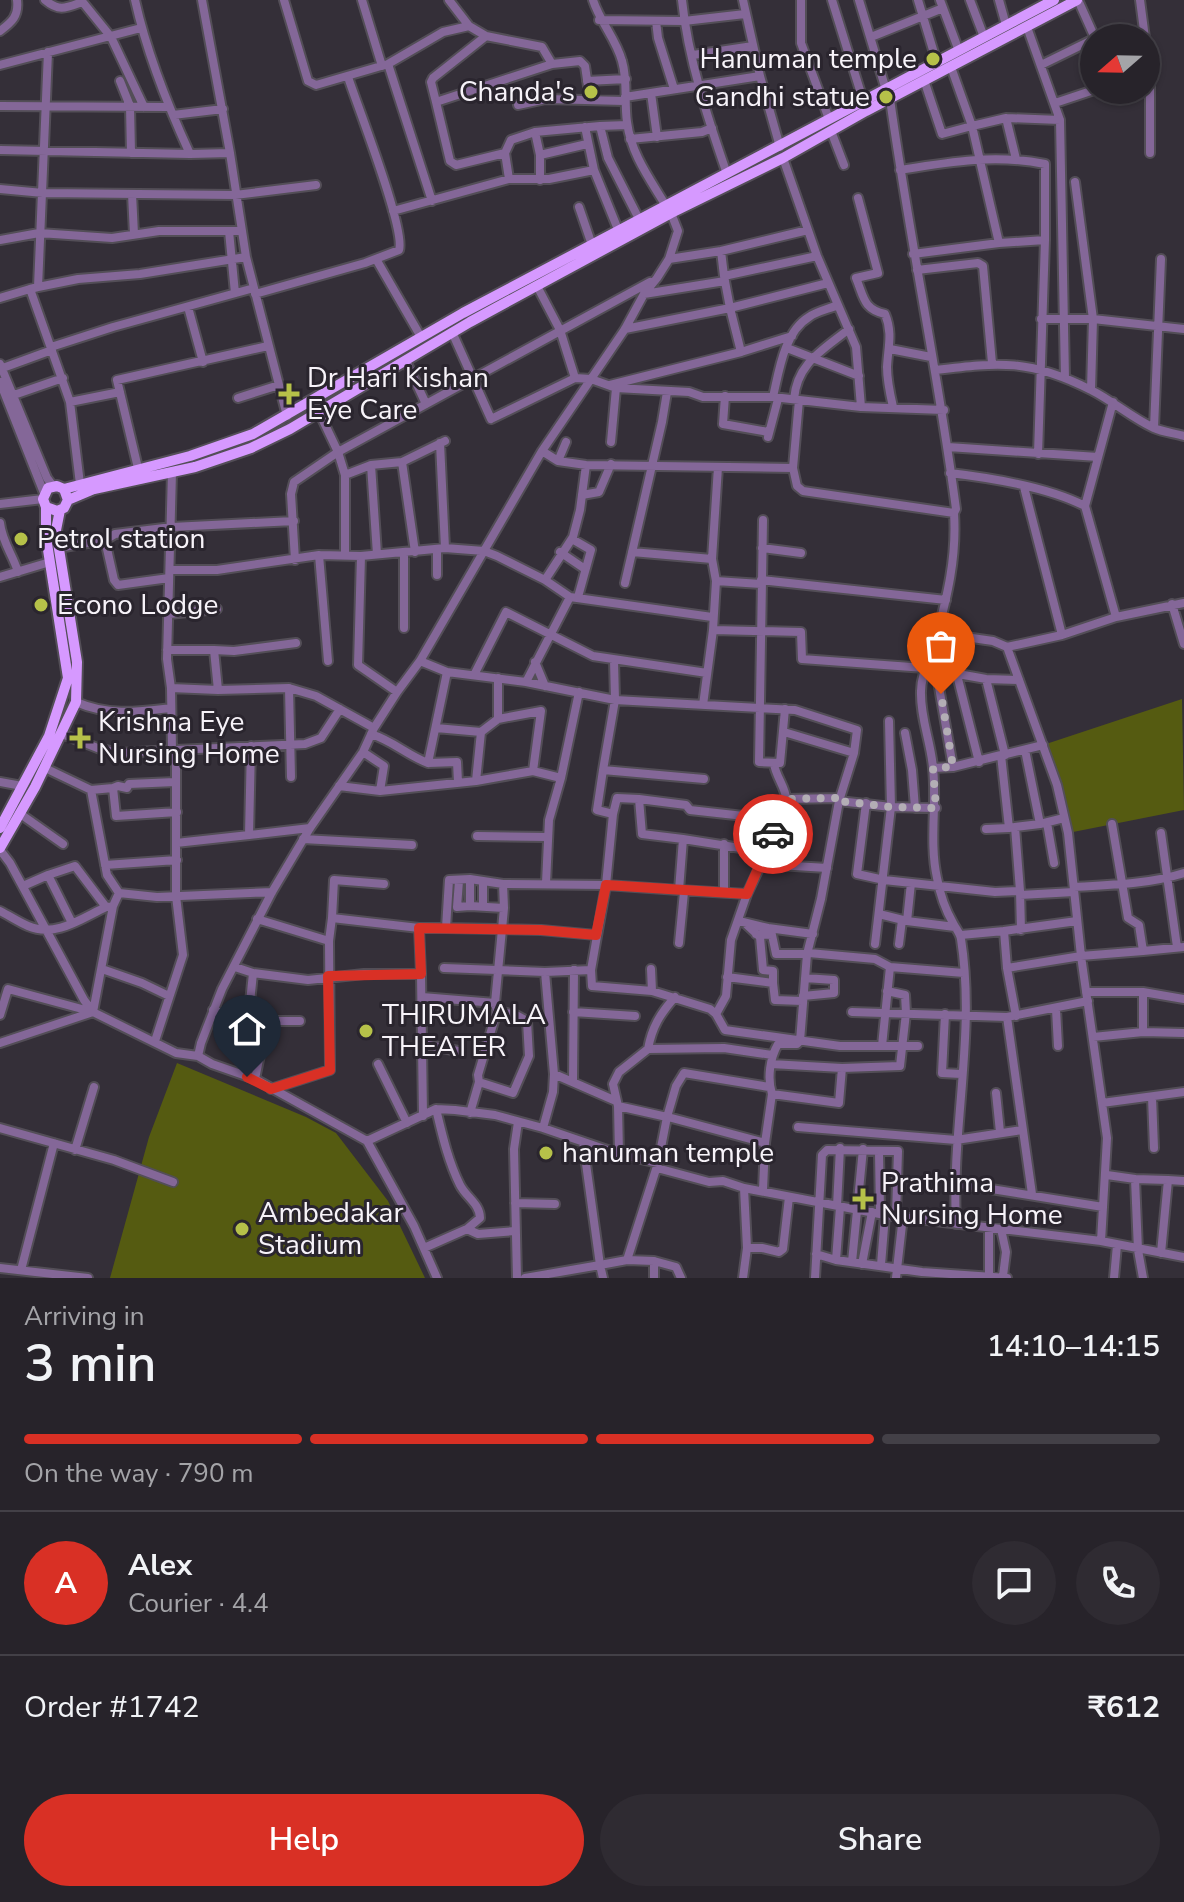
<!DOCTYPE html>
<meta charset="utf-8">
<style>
body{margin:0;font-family:"Nunito Sans",sans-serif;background:#2f2b32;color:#f1f3f6;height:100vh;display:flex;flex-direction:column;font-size:30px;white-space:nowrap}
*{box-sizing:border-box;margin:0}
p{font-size:26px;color:#a4a4a8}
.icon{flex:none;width:44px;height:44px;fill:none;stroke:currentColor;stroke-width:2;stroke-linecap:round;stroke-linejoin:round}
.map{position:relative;height:1278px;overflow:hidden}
.drawer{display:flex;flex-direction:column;background:#27232a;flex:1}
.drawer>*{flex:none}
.needle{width:52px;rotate:250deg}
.fabs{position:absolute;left:1080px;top:24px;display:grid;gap:16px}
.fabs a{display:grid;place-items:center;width:80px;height:80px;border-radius:50%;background:#27232a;box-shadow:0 2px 6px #0004,0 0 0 2px #434047;font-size:40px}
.pin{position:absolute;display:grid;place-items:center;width:68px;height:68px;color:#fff;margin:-82px -34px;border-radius:50% 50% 50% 0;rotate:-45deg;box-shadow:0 0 8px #0007}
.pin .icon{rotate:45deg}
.courier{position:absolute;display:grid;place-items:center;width:80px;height:80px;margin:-40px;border:6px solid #d93025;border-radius:50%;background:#fff;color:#222;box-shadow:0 2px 10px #0007}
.overview em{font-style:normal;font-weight:600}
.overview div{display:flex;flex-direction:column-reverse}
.overview{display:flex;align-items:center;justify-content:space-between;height:136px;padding:0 24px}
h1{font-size:52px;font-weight:600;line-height:60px}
.bar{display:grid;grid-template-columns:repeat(4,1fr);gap:12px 8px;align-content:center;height:96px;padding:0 24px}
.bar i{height:10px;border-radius:6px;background:#434047}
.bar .selected{background:#d93025}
.bar p{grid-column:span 4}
.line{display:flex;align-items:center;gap:20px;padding:0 24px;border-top:2px solid #434047}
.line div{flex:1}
.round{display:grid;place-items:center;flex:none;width:84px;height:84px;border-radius:42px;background:#2f2b32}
.action{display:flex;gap:16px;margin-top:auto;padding:16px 24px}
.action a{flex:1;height:92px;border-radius:48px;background:#d93025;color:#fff;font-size:32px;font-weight:600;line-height:92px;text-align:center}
.action a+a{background:#2f2b32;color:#f1f3f6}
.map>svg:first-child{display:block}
.green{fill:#555b11}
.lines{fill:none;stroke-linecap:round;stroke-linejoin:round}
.minor-casing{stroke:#534e57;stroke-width:12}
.major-casing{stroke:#534e57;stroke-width:14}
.minor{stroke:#846798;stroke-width:8}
.major{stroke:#d699ff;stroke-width:10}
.done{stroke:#b3aeb5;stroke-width:8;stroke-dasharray:0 14.4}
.route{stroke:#d93025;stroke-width:10}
.poi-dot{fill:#b6c149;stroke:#2a252e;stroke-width:3}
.labels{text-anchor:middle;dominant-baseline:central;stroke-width:6;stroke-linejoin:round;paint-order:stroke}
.poi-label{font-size:28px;fill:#f7f3f9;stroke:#2a252e;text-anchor:start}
</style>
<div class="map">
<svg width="1184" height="1278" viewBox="0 0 1184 1278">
<rect width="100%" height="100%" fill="#342f38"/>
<!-- green -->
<path class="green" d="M1182,699L1184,810L1068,833L1043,745Z
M177,1063L306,1117L336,1133L388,1201L425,1278H110L149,1137Z"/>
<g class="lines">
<!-- minor casing -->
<g class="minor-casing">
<path id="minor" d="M45,0C59,12 66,8 82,2
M81,0L111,37L144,107
M135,0C147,54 167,104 190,154L230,153L246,257L287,416
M202,0L230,153
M284,0L308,81L316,85L388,64L443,32L469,26
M362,0L382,66
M449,0L469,26L486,36L542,47L552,64
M593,0C600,22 616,39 622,61C628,81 624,102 627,122C631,154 650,179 666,206
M682,0C688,59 708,119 727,174
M743,0L760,76L780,147
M801,0V43L829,119
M832,0L863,100
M859,0L886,90
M918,0L937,63
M940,0L959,51
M970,0L984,37
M999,0L1006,25
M1078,0L1095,38
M1140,0L1145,38
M599,20L684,21L745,14
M656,21L658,38L674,89
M1027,27L1060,120L1065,378
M0,31C12,22 19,16 17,0
M871,37L943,8
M1146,43L1150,73V153
M693,55L753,46
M388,64L432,201
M0,65L141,28
M1041,65L1094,39
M951,67L972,126L1006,118L1060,120
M924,80L942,134L972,126L999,243
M120,81L130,106L131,153
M587,81L626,79
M651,93L657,137
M625,97L760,76
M890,99C909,236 938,372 956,509L954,513C957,557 947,597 936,639C932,657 921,672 921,691C920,718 931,742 933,768C937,804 929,842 937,878C940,894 945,909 953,923C956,929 960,933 961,939C976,1034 951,1128 956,1224
M436,102L431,82L433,78L486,36
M1055,103L1094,90
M518,105L546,99L624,101
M0,106L168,107
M173,115L223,109
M1006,118L1016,159
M627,125L600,126L608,158L640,221
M585,127L594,170L619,232
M831,131L844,165
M535,132L540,155V180
M630,139L702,132L712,128
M0,150L190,154
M505,153L456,165L450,161L436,102L552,64L580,61L585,66L590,100
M540,155L587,144
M783,158L808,230
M594,170L549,179H509L505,153L511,140L535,132L600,126
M900,170C949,162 995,154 1045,164V240L999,243L913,254
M1075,182L1093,319L1091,390
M0,189L43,193L235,195L316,185
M132,194L134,234
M858,198L878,273L856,278C864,297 863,309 885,314C893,333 888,347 887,367C887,380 890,394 893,407
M579,207L592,245
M393,211L509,179
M229,231L235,293
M0,240L39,233L112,238L159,231H242
M721,251L724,276L817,256
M376,259L421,337
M669,259L721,251L808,230L817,256L856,347L861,407
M917,270L978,263L983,266L992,363
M724,276L730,308L828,283
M537,286L560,330L575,378
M38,287L78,279L140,274L246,257
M30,289L38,287L48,52
M255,294L365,263L399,250C406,230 357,105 348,77
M644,294L725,281
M0,298L30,289L70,402L80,484
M188,307L203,362
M1041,319H1093L1184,329
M452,332L491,419L575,378L591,379L616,388L689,392L703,397H773L861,407L944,410
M51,347L113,327L254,288
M787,348L859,376
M890,349L931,357
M741,352L792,336
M406,361L426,404
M0,364L47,478L53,486
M0,369L52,350
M935,370C1000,362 1030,359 1091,390C1113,401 1132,418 1154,428C1163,432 1174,433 1184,436
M0,382L44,493
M610,385L741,352L730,308L625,329
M11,396L63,378
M725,396L723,424L768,432
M773,397C779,371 784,332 809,317C817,311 829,309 838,305
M238,398L279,385
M794,399C797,363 823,350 849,329
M70,402L120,392
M318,410L338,452L345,475V555
M1154,428L1161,259
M768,437L778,399
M611,442L616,388
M948,447L1098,457
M542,451L558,461L586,465L793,468L799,400
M1038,454L1045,240
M558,461L566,442
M402,462L415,552
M371,465L377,554
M138,468L117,380L268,346
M793,468L797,486L803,491L954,513
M950,473C992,478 1048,487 1085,506
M345,475L371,465L402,462L445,441
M1024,487L1062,635
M582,495L599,492L611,464
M0,504L43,499
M763,520L759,762L780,763L785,709
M0,523C2,542 13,555 18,572
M572,539L591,550L578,597
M105,540L114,580L118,585L169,578
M58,548L105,540L115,534L172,527L294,521
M445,548L484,551L497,556L545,580L570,597L712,617
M762,548L801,553
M437,550V575
M560,552L585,569
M632,552L712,559
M404,553V628
M319,555L328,661
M361,556L358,665L397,692
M295,560L291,494L294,482L338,452L650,282
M170,570H217L319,555L361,556L445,548L440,443
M0,577L50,562
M545,580L573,537L580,510L586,465
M761,580L946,600
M716,581L761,584
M625,583L662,422L667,392
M1172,604L1184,644
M169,614L217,609
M1116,617L1184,603
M713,630L801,632L802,659L925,668L986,679L1019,680
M937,633L993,641L1007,647L1057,785L1068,833L1081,956L1107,1138L1103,1207
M296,643L234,651L214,650L218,690L289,688L316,696L374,728
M1007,647L1062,635L1116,617L1085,506L1113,402
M167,650H214
M614,660L615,700L603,770L704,779
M420,661L447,672L526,682L615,700L795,710L857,730L854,753L839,801L821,899L807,954L800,1041L797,1044H778C770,1058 767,1078 772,1094L765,1143L763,1190
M535,662L545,686
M936,670L953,767
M447,672L428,763L457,762L458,782
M474,675L506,612L593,656L707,673
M957,675L979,762
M986,679L1005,755
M526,682L570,597
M171,688L218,690
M289,688L291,777
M76,702C108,716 137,712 171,708
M703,705L713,630L716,581L712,559L718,467
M498,719L541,711L533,771L561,778L579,692
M436,728L481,732L498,719V678
M784,732L854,753
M905,733L912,770L915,808
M62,734L100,749L120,753L172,750
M371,734C393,741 407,755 428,763
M251,746L249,835L310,828
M176,750L305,744L321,738L340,709
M1025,750L1040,824L1064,818
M363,752L384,766L380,791
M1002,755L1043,745
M45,768L91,790L107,875L119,893L113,906
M933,768L953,767L1001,755L1009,828L1015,827L1020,891
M603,770L597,810L613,814L606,885L679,890L683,839L766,852
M476,781L481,732
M0,782L22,786
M339,786L380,791L476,781L533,771
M113,788L118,786L127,788L129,784L175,782
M91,790L113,788L116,816L177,812
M639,799L686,805L690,810L779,820
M786,799L840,798
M839,801L891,807L889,721
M866,803L857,874L884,880L995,892L1020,891L1021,930
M19,813L63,844
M613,814L617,798L639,799L642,834L683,839
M1047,823L1054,863
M1112,824L1128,918L1139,925L1143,951L1184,947
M1015,827L1040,824
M986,829L1009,828
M1161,833L1177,947
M477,836L547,837
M303,839L412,845
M176,843L249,835
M724,844V893
M0,850L10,863L84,1000L93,1012L176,1053L198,1056
M761,864L827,868
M105,865L177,860
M48,875L75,866L106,907
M470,879V906L504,908
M459,881L457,907L470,906
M546,883L549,820L561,778
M911,883L907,921L955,927
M23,886L48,875L72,923
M1074,887C1111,885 1149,884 1184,873
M679,890L747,894
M119,893L157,897L272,892
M1020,895L1074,892
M483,905V882
M0,911C10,916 19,922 28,926C56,938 82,918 106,907L113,906L93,1012
M879,914L907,921
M332,918L334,880L384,884
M257,919L329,941L330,1070L271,1089
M739,921L768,928L813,934
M746,924L760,937L763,970L773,971V983
M419,928L421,974
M756,934L772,935L776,954H807
M596,935L541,930L446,928L449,880L470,879L503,884L606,885L591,970L592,986L652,991L710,1009L716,1014L726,996L731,940L747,894L761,864L786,799C786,788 776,777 774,764
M961,935L1004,931
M329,941L332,918L419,928H446
M679,943L684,892
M875,944L891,807L936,808
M899,944L902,920
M809,953L875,959L890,967L882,1046
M235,967L253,973L308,980L364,974H421L423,1116
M890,967L964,973
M444,968L545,972
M1007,968L1081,956L1143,951
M102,969L142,983L169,996
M651,969L652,991
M253,973L246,1042L262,1045L255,1079
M727,977L773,983L775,1000L802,1001
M1086,992H1143L1184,999
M803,996L834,993V980L805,978
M422,997L495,1003
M1056,1009L1058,1046
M213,1010L248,1021H300
M573,1012L635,1016
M852,1012L1007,1017
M716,1014L725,1030L840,1046H918
M945,1014L942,1073L961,1074
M0,1015L8,989L93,1012L0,1043
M1016,1016L1007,968L1004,931L1077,921
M1143,1032V992
M1093,1037L1143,1032L1184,1033
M155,1041L183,955L176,896V750H172L171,688L167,659L172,472
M423,1044L458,1051
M648,1049C652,1027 660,1014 675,997
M378,1064L407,1123
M771,1064L842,1068L900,1066L906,1013L905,995L887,991
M554,1074L545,972L591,970
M573,1081L574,970
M479,1082L513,1093L529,1056L527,1021L516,1015L497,1011
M996,1093L1000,1132
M772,1094L839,1103L842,1068
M1152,1097L1154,1148
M1102,1103L1184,1092
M618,1106L667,1117
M470,1113L479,1082L478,1075L497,1011L495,1003L504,908L503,884
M668,1117L765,1143
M798,1127L956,1140L1022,1130
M0,1128L114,1160L173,1182
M543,1128L553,1092L554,1074L616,1101
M367,1141L436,1109L455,1110L495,1115L543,1128L619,1154L658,1163L657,1168L709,1182L723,1181L744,1188L885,1215L1101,1241L1184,1257
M75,1150L94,1087
M879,1152L880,1212
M619,1154L618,1106L613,1084L619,1072L648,1049L724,1048L772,1055
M1107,1175L1135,1179L1138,1250L1143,1278
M1135,1179L1168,1180L1161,1253
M1168,1180L1184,1181
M954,1183L1103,1207L1101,1241
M1032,1194L1007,1017L1088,1001
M515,1203L555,1204
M837,1206L840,1148
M467,1229L478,1234L515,1231
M1001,1229L1006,1252L1003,1276
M424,1248L467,1229L480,1218C480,1204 466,1197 460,1185C448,1161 442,1134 436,1109
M747,1248H762L779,1252L783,1249L789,1197
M816,1254L836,1260L922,1272L1007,1278
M627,1260L654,1261V1278
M836,1260L840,1207
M654,1261L676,1267L681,1278
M852,1262L863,1149
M862,1264L872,1212
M881,1265L885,1215
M0,1268L88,1278
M21,1270L54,1143
M437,1278L414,1226L367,1141L255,1079L212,1064L198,1056L201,1043L222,989L272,892L310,828L363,752L374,728L397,692L420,661L542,451L625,329L644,294L657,278L669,259L678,231L671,213
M517,1278L514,1149L518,1122
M525,1278L600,1265L583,1142
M603,1278L600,1265L627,1260L658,1163L667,1117L676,1086L684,1073L769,1087
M743,1278L747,1248L744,1188
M815,1278L822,1155L827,1150L898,1151L896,1215
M896,1278L903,1216
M989,1278V1226
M1114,1278L1117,1245"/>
</g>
<!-- major casing -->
<g class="major-casing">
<path id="major" d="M64,489L190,456L253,434L463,313L1054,0
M68,500L94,489L195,467L251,448L290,429L470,322L671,213L783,158L866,111L1077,0
M0,828L49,736L68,678L46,537V507L43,499L48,488L57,486L64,489L68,500L64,508L57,511L46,507
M0,848L35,787L76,702L77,662L56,530L60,510"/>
</g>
<!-- minor -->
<use href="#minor" class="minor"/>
<!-- major -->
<use href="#major" class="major"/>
</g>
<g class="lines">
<!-- done -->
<path class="done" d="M773,834L786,799L840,798L839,801L891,807L936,808L933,768L953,767L941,694"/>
<!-- route -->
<path class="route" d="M247,1077L271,1089L330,1070L328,976L421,974L419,928L541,930L596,935L606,885L747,894L773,834"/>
</g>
<!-- markers -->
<g class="poi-dot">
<circle cx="933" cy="59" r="8"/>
<circle cx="591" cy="92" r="8"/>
<circle cx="886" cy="97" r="8"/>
<path d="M285 382h8v8h8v8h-8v8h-8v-8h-8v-8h8z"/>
<circle cx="21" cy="539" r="8"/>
<circle cx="41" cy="605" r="8"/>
<path d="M76 726h8v8h8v8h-8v8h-8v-8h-8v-8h8z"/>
<circle cx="366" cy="1031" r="8"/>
<circle cx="546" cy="1153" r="8"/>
<path d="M859 1187h8v8h8v8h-8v8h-8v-8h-8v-8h8z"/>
<circle cx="242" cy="1229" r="8"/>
</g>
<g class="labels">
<!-- poi labels -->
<g class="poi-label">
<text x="917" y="59" text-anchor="end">Hanuman temple</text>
<text x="575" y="92" text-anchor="end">Chanda's</text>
<text x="870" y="97" text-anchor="end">Gandhi statue</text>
<text x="307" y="378">Dr Hari Kishan<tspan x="307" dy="32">Eye Care</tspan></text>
<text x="37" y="539">Petrol station</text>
<text x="57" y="605">Econo Lodge</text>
<text x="98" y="722">Krishna Eye<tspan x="98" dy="32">Nursing Home</tspan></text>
<text x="382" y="1015">THIRUMALA<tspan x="382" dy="32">THEATER</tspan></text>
<text x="562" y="1153">hanuman temple</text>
<text x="881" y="1183">Prathima<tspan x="881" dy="32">Nursing Home</tspan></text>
<text x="258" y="1213">Ambedakar<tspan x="258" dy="32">Stadium</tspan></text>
</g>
</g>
</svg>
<div class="fabs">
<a><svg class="needle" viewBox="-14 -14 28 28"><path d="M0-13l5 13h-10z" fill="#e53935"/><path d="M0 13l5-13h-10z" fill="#a4a4a8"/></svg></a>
</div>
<div class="pin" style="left:941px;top:694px;background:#ea580c"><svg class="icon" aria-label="bag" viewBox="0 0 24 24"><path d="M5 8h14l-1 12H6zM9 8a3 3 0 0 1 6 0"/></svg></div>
<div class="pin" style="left:247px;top:1077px;background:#1f2937"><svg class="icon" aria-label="home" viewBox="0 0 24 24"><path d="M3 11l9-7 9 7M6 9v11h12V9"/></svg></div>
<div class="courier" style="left:773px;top:834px"><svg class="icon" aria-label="car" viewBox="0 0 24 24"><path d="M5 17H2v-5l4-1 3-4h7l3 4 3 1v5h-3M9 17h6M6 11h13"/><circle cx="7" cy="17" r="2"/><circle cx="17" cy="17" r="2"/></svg></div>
</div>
<section class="drawer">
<div class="overview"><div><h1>3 min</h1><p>Arriving in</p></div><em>14:10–14:15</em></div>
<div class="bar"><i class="selected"></i><i class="selected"></i><i class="selected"></i><i></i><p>On the way · 790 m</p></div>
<div class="line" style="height:144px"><b class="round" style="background:#d93025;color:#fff">A</b><div><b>Alex</b><p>Courier · 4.4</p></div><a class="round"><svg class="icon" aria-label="chat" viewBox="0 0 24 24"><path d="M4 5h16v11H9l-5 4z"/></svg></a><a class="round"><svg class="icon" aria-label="phone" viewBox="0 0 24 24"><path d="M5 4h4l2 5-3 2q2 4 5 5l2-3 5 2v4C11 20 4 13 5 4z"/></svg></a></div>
<div class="line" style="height:104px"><div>Order #1742</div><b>₹612</b></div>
<div class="action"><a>Help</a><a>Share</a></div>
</section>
